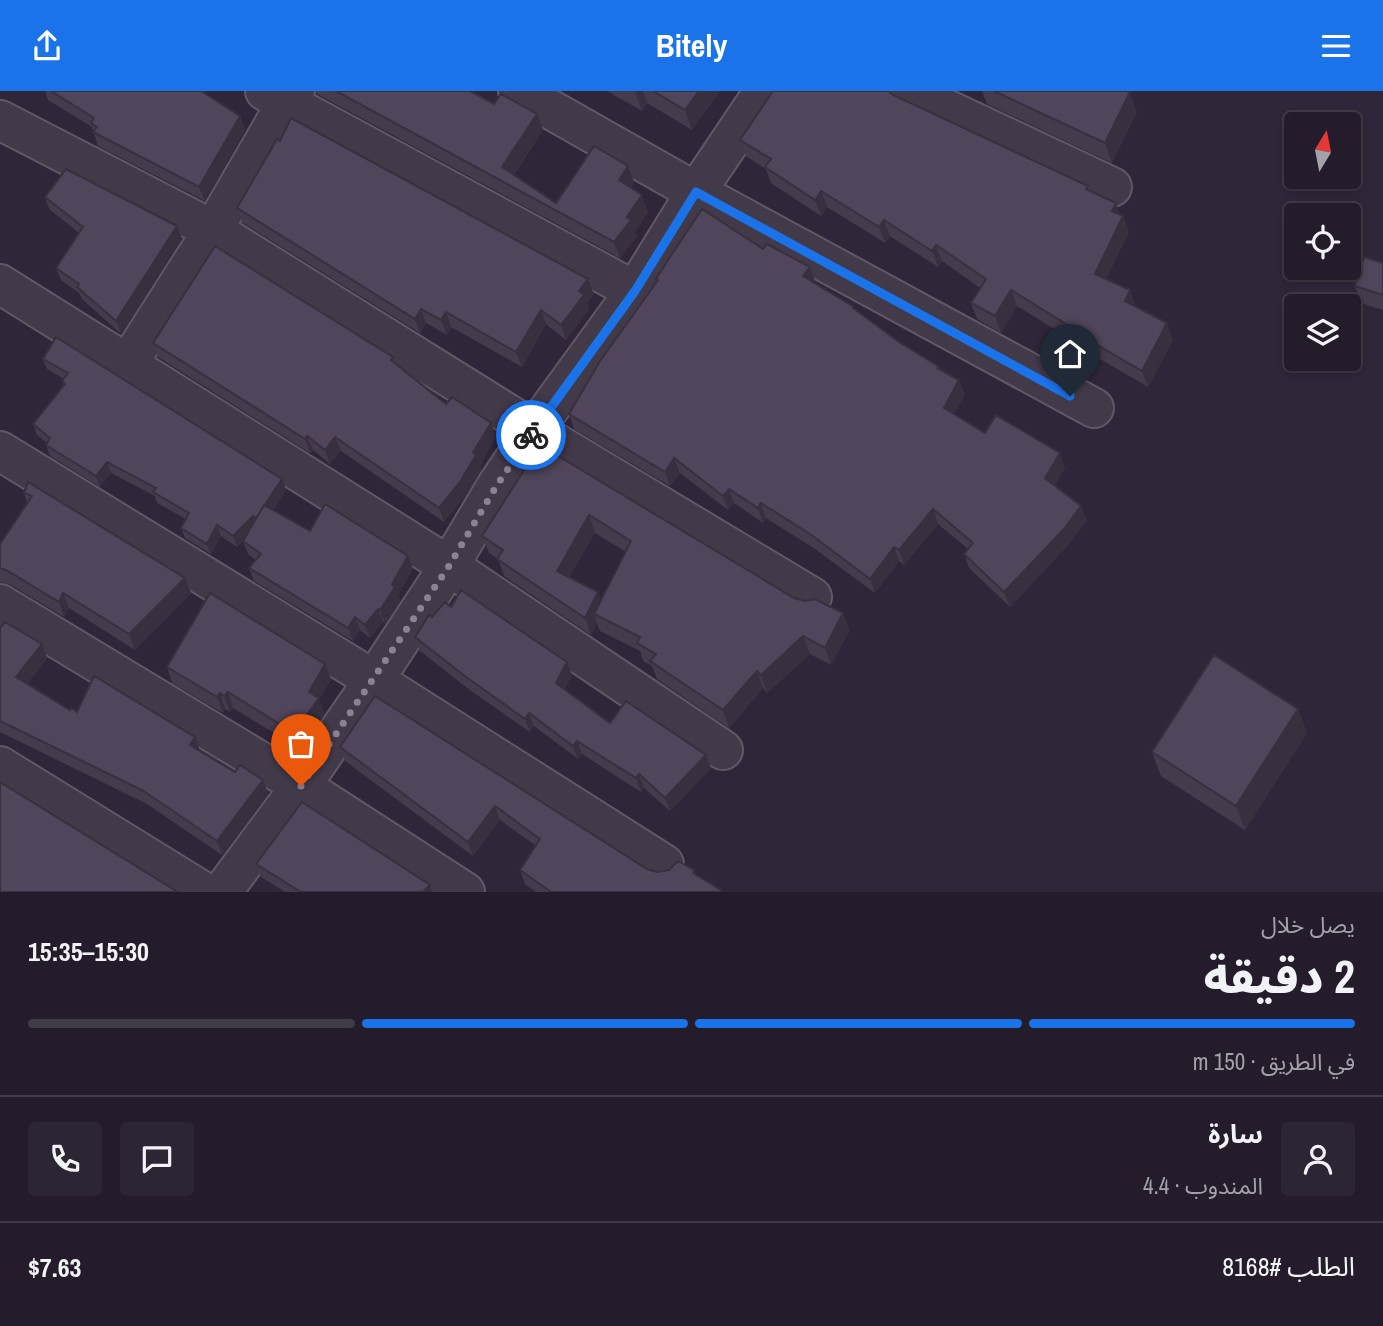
<!DOCTYPE html>
<html lang="ar">
<meta charset="utf-8">
<style>
body{margin:0;font-family:"Archivo Narrow","Noto Sans Arabic",sans-serif;background:#2c2533;color:#f1f3f6;direction:rtl;height:100vh;display:flex;flex-direction:column;font-size:26px;white-space:nowrap}
*{box-sizing:border-box;margin:0}
p{font-size:23px;color:#a3a1a9}
.icon{flex:none;width:38px;height:38px;fill:none;stroke:currentColor;stroke-width:2;stroke-linecap:round;stroke-linejoin:round}
.map{position:relative;height:801px;overflow:hidden;direction:ltr}
.details{display:flex;flex-direction:column;background:#241c2b;flex:1}
.details>*{flex:none}
.needle{width:46px;rotate:10deg}
.tools{position:absolute;left:1284px;top:21px;display:grid;gap:14px}
.tools a{display:grid;place-items:center;width:77px;height:77px;border-radius:7px;background:#241c2b;box-shadow:0 4px 10px #0003,0 0 0 2px #413a47;font-size:35px}
.pin{position:absolute;display:grid;place-items:center;width:60px;height:60px;color:#fff;margin:-72px -30px;border-radius:50% 50% 50% 0;rotate:-45deg;box-shadow:0 0 7px #0007}
.pin .icon{rotate:45deg}
.courier{position:absolute;display:grid;place-items:center;width:70px;height:70px;margin:-35px;border:5px solid #1a73e8;border-radius:50%;background:#fff;color:#222;box-shadow:0 2px 9px #0007}
.overview em{font-style:normal;font-weight:800}
.overview div{display:flex;flex-direction:column-reverse}
.overview{display:flex;align-items:center;justify-content:space-between;height:119px;padding:0 28px}
h1{font-size:46px;font-weight:800;line-height:52px}
.bar{display:grid;grid-template-columns:repeat(4,1fr);gap:10px 7px;align-content:center;height:84px;padding:0 28px}
.bar i{height:9px;border-radius:5px;background:#413a47}
.bar .selected{background:#1a73e8}
.bar p{grid-column:span 4}
.line{display:flex;align-items:center;gap:18px;padding:0 28px;border-top:2px solid #413a47}
.line div{flex:1}
.round{display:grid;place-items:center;flex:none;width:74px;height:74px;border-radius:7px;background:#2c2533}
header{display:flex;justify-content:space-between;align-items:center;height:91px;padding:0 28px;background:#1a73e8;color:#fff;font-size:32px;font-weight:800}
.map>svg:first-child{display:block}
.lines{fill:none;stroke-linecap:round;stroke-linejoin:round}
.minor-casing{stroke:#605767;stroke-width:42}
.minor{stroke:#423949;stroke-width:38}
.wall{fill:#453b4d;fill-rule:evenodd}
.shaded-wall{fill:#38303f}
.building{fill:#50455a;stroke:#38303f;stroke-width:2}
.done{stroke:#8c8294;stroke-width:7;stroke-dasharray:0 12.6}
.route{stroke:#1a73e8;stroke-width:9}
</style>
<header><svg class="icon" aria-label="menu" viewBox="0 0 24 24"><path d="M4 6h16M4 12h16M4 18h16"/></svg>Bitely<svg class="icon" aria-label="share" viewBox="0 0 24 24"><path d="M12 15V3M7 8l5-5 5 5M5 13v7h14v-7"/></svg></header>
<div class="map">
<svg width="1383" height="801" viewBox="0 0 1383 801">
<rect width="100%" height="100%" fill="#302639"/>
<g class="lines">
<!-- minor casing -->
<g class="minor-casing">
<path id="minor" d="M265,0L635,200
M518,0L696,101L1094,317
M908,0L1112,96
M0,29L213,139L534,339L812,506
M0,193L449,475L723,659
M127,274L213,139L287,11L295,0
M0,360L374,589L664,773
M0,513L301,695L465,801
M0,675L204,801
M222,801L301,695L374,589L449,475L497,394L534,339L635,200L696,101L764,0"/>
</g>
<!-- minor -->
<use href="#minor" class="minor"/>
</g>
<!-- wall -->
<path class="wall" d="M45,0H205L204,2L240,25L245,39L205,110L98,55L92,36L48,9Z
M315,0H470L543,39L514,84L556,112L634,91L631,97L648,121L635,141L637,145L620,167L317,3Z
M607,0H720L692,39L647,12L642,20Z
M982,0H1126L1137,21L1112,72L987,13Z
M893,4L1088,95L1089,99L1123,125L1129,141L1106,188L1173,249L1148,296L1076,254L1075,251L1017,215L1001,242L977,228L971,212L980,197L942,170L938,176L890,145L885,152L827,116L821,125L771,92L766,78L746,65L740,49Z
M45,106L182,147L121,243L82,208L79,202L61,189L56,177L79,142L49,118Z
M237,117L594,203L587,212L589,219L566,249L546,233L522,276L451,236L447,244L426,232L420,242L243,132Z
M763,158L815,190L814,192L854,216L855,219L899,251L938,275L940,279L965,303L954,323L985,342L1065,377L1055,394L1087,429L1069,453L1010,516L969,477L964,463L968,458L938,433L904,474L899,470L875,502L815,458L766,427L763,432L734,412L728,419L680,382L670,395L574,338L569,323L657,191L656,188Z
M1383,172V219L1361,212L1355,195Z
M153,252L395,272L446,313L496,346L480,374L481,378L465,405L444,431L341,360L330,373L313,359L310,362L158,266Z
M43,268L282,388L286,399L273,419L310,440L408,465L413,478L398,504L400,510L385,533L383,531L370,547L360,539L353,550L254,490L249,477L256,469L248,463L243,450L244,449L237,456L221,445L211,463L185,447L181,437L186,428L157,412L155,405L111,382L100,396L50,365L46,354L47,352L37,344L33,333L63,295L62,290L64,288L47,278Z
M540,354L794,507L843,522L849,540L831,574L810,563L767,602L763,597L729,637L657,588L652,575L643,570L640,560L600,540L597,532L591,544L504,485L498,468L489,462L482,445ZM595,442L626,461L601,509L569,486Z
M28,391L185,487L191,502L135,559L69,517L64,526L11,494L0,491V453L27,412L24,402Z
M451,516L572,584L564,599L610,632L706,664L711,677L670,720L644,697L641,701L582,663L578,668L534,635L530,641L471,600L420,560L415,546L432,526Z
M0,537L47,567L27,593L70,619L200,659L268,703L222,764L147,713L0,641Z
M167,576L331,588L319,609L324,623L300,658L233,617L230,621L225,618L223,622L172,592Z
M375,605L647,778L657,781L694,779L695,784L721,799L722,801H536L525,793L520,779L536,755L500,729L473,765L345,670L340,656Z
M1298,618L1307,642L1245,739L1161,685L1152,661Z
M256,773L430,794L432,801H285L261,786Z"/>
<!-- shaded-wall -->
<path class="shaded-wall" d="M635,0H643L647,12L642,20Z
M699,0H720L692,39L685,19Z
M1130,1L1137,21L1112,72L1105,52Z
M537,23L543,39L508,92L502,76Z
M240,25L245,39L205,110L199,96Z
M628,75L634,91L625,106L619,89Z
M821,100L827,116L821,125L815,109Z
M642,104L648,121L635,141L637,145L620,167L614,151L627,126Z
M1116,112L1121,128L1123,125L1129,141L1101,199L1095,183L1112,120Z
M884,129L890,145L885,152L879,136Z
M177,135L182,147L121,243L116,230Z
M936,154L942,170L938,176L932,160Z
M810,176L815,190L808,200L803,185Z
M588,188L594,203L587,212L589,219L566,249L561,234L579,200Z
M1011,199L1017,215L1001,242L995,225Z
M1130,199L1136,216L1125,210Z
M421,218L426,232L420,242L415,228Z
M541,219L546,233L522,276L516,261Z
M446,221L451,236L447,244L441,229Z
M1167,232L1173,249L1148,296L1142,280Z
M959,289L965,303L949,332L944,317Z
M491,332L496,346L480,374L481,378L465,405L444,431L439,417Z
M307,345L313,359L310,362L305,348Z
M335,346L341,360L330,373L325,359Z
M1060,362L1065,377L1051,402L1045,387Z
M674,367L680,382L670,395L665,381Z
M107,371L111,382L100,396L96,385Z
M282,388L286,399L260,438L256,427Z
M729,398L734,412L728,419L723,405Z
M761,412L766,427L763,432L758,417Z
M1081,415L1087,429L1069,453L1010,516L1004,501Z
M933,418L938,433L904,474L899,459Z
M589,424L595,442L563,497L557,480Z
M253,425L257,436L237,456L233,445Z
M217,434L221,445L211,463L207,453Z
M894,456L899,470L875,502L870,488Z
M408,465L413,478L398,504L400,510L385,533L380,519L392,493Z
M185,487L191,502L135,559L129,543Z
M598,501L604,519L594,523L597,532L591,544L585,527Z
M63,502L69,517L64,526L59,511Z
M378,518L383,531L370,547L365,534Z
M843,522L849,540L831,574L825,557Z
M355,526L360,539L353,550L348,537Z
M803,545L810,563L767,602L761,584Z
M42,553L47,567L21,600L16,586Z
M567,571L572,584L561,606L556,592Z
M325,573L331,588L319,609L324,623L300,658L294,642L309,601Z
M757,580L763,597L729,637L723,619Z
M228,601L233,617L230,621L224,605Z
M220,602L225,618L223,622L217,606Z
M1298,618L1307,642L1245,739L1236,715Z
M529,622L534,635L530,641L525,628Z
M195,646L200,660L190,654Z
M577,650L582,663L578,668L573,655Z
M706,664L711,677L670,720L665,707Z
M639,683L644,697L641,701L636,687Z
M263,689L268,703L222,764L217,750Z
M495,715L500,729L473,765L468,751Z
M430,794L432,801H423Z"/>
<!-- building -->
<path class="building" d="M51,0H201L240,25L199,96L93,41L97,36L91,32L94,27Z
M336,0H470L494,13L501,3L537,23L502,76L556,112L594,55L628,75L619,89L642,104L627,126L631,129L614,151Z
M653,0H699L685,19Z
M773,0H888L893,4L1088,95L1086,98L1116,112L1112,120L1123,125L1095,183L1130,199L1125,210L1167,232L1142,280L1070,238L1071,236L1011,199L995,225L971,212L986,188L936,154L932,160L884,129L879,136L821,100L815,109L765,76L771,68L740,49Z
M994,0H1126L1130,1L1105,52Z
M291,27L588,188L579,200L584,204L561,234L541,219L516,261L446,221L441,229L421,218L415,228L237,117L277,48L280,50Z
M66,78L177,135L116,230L77,196L79,193L56,177L83,136L45,106Z
M702,118L763,158L767,153L810,176L803,185L854,216L853,217L899,251L938,275L937,277L959,289L944,317L985,342L996,324L1060,362L1045,387L1081,415L1064,438L1004,501L964,463L973,452L933,418L899,459L894,456L870,488L810,443L761,412L758,417L729,398L723,405L674,367L665,381L569,323L600,270L658,189L656,188L672,163Z
M215,155L393,266L391,269L446,313L452,306L491,332L473,361L476,364L460,391L439,417L335,346L325,359L307,345L305,348L153,252Z
M1364,166L1383,172V204L1355,195Z
M56,246L282,388L256,427L253,425L233,445L217,434L207,453L181,437L189,422L153,401L156,397L107,371L96,385L46,354L50,347L33,333L65,293L62,290L68,282L43,268Z
M540,354L794,507L805,510L815,508L843,522L825,557L803,545L761,584L757,580L723,619L650,570L656,563L637,552L640,546L594,523L631,450L589,424L557,480L598,501L585,527L497,468L503,459L482,445Z
M28,391L185,487L129,543L63,502L59,511L6,479L0,477V453L32,405L24,402Z
M325,413L408,465L392,493L395,496L380,519L378,518L365,534L355,526L348,537L249,477L261,463L243,450L264,414L310,440Z
M461,499L567,571L556,592L610,632L626,610L706,664L665,707L639,683L636,687L577,650L573,655L529,622L525,628L466,586L415,546L429,524L432,526L445,511L451,516Z
M210,502L325,573L309,601L319,607L294,642L228,601L224,605L220,602L217,606L167,576Z
M5,531L42,553L16,586L70,619L71,617L77,621L94,585L195,646L190,654L235,681L240,674L263,689L217,750L142,699L0,630V537Z
M1214,564L1298,618L1236,715L1152,661Z
M375,605L647,778L657,781L669,779L678,770L694,779L693,782L721,799L720,801H551L520,779L540,748L495,715L468,751L340,656Z
M0,691L178,801H0Z
M302,711L430,794L423,801H301L256,773Z"/>
<g class="lines">
<!-- done -->
<path class="done" d="M301,695L449,475L497,394L531,344"/>
<!-- route -->
<path class="route" d="M531,344L635,200L696,101L1070,305"/>
</g>
</svg>
<div class="tools">
<a><svg class="needle" viewBox="-14 -14 28 28"><path d="M0-13l5 13h-10z" fill="#e53935"/><path d="M0 13l5-13h-10z" fill="#a3a1a9"/></svg></a>
<a><svg class="icon" aria-label="locate" viewBox="0 0 24 24"><circle cx="12" cy="12" r="6"/><path d="M12 2v4M12 18v4M2 12h4M18 12h4"/></svg></a>
<a><svg class="icon" aria-label="layers" viewBox="0 0 24 24"><path d="M12 4l9 5-9 5-9-5zM3 14l9 5 9-5"/></svg></a>
</div>
<div class="pin" style="left:301px;top:695px;background:#ea580c"><svg class="icon" aria-label="bag" viewBox="0 0 24 24"><path d="M5 8h14l-1 12H6zM9 8a3 3 0 0 1 6 0"/></svg></div>
<div class="pin" style="left:1070px;top:305px;background:#1f2937"><svg class="icon" aria-label="home" viewBox="0 0 24 24"><path d="M3 11l9-7 9 7M6 9v11h12V9"/></svg></div>
<div class="courier" style="left:531px;top:344px"><svg class="icon" aria-label="bike" viewBox="0 0 24 24"><circle cx="6" cy="16" r="4"/><circle cx="18" cy="16" r="4"/><path d="M6 16l4-8h5l3 8M10 8l3 8H6M13 5h3"/></svg></div>
</div>
<section class="details">
<div class="overview"><div><h1>2 دقيقة</h1><p>يصل خلال</p></div><em>15:30–15:35</em></div>
<div class="bar"><i class="selected"></i><i class="selected"></i><i class="selected"></i><i></i><p>في الطريق · 150 m</p></div>
<div class="line" style="height:126px"><a class="round"><svg class="icon" aria-label="person" viewBox="0 0 24 24"><circle cx="12" cy="8" r="4"/><path d="M4 21q1-7 8-7t8 7"/></svg></a><div><b>سارة</b><p>المندوب · 4.4</p></div><a class="round"><svg class="icon" aria-label="chat" viewBox="0 0 24 24"><path d="M4 5h16v11H9l-5 4z"/></svg></a><a class="round"><svg class="icon" aria-label="phone" viewBox="0 0 24 24"><path d="M5 4h4l2 5-3 2q2 4 5 5l2-3 5 2v4C11 20 4 13 5 4z"/></svg></a></div>
<div class="line" style="height:91px"><div>الطلب #8168</div><b>$7.63</b></div>
</section>
